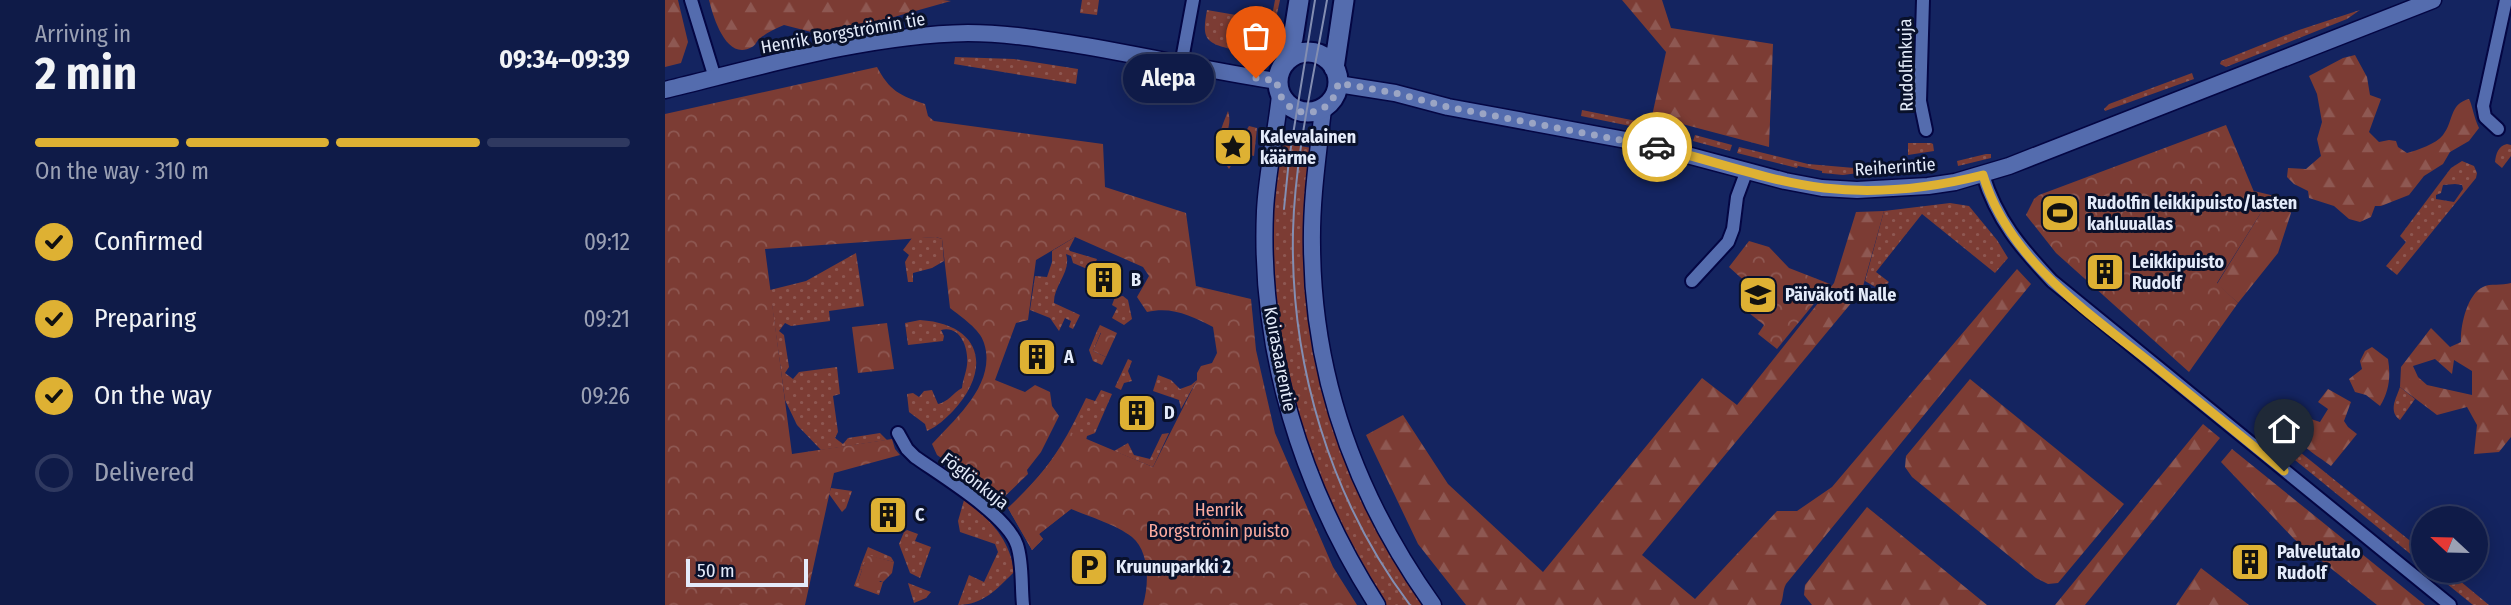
<!DOCTYPE html>
<meta charset="utf-8">
<style>
body{margin:0;font-family:"Fira Sans Condensed",sans-serif;background:#1d2852;color:#f1f3f6;height:100vh;display:flex;flex-direction:column;font-size:26px;white-space:nowrap}
*{box-sizing:border-box;margin:0}
p{font-size:23px;color:#9ba1b4}
.icon{flex:none;width:38px;height:38px;fill:none;stroke:currentColor;stroke-width:2;stroke-linecap:round;stroke-linejoin:round}
.map{position:relative;flex:1;overflow:hidden}
.details{display:flex;flex-direction:column;background:#0f1b48;width:665px}
.details>*{flex:none}
.needle{width:46px;rotate:292deg}
.tools{position:absolute;left:1746px;top:506px;display:grid;gap:14px}
.tools a{display:grid;place-items:center;width:77px;height:77px;border-radius:50%;background:#0f1b48;box-shadow:0 4px 18px #0003,0 0 0 2px #2f3960;font-size:35px}
.scale{position:absolute;left:21px;bottom:18px;width:122px;box-sizing:border-box;padding-left:7px;border:4px solid #e4ebfa;border-top:0;font-size:19px;line-height:24px;white-space:nowrap;color:#e4ebfa;-webkit-text-stroke:5px #09112b;paint-order:stroke}
.pin{position:absolute;display:grid;place-items:center;width:60px;height:60px;color:#fff;margin:-72px -30px;border-radius:50% 50% 50% 0;rotate:-45deg;box-shadow:0 0 7px #0007}
.pin .icon{rotate:45deg}
.courier{position:absolute;display:grid;place-items:center;width:70px;height:70px;margin:-35px;border:5px solid #deb133;border-radius:50%;background:#fff;color:#222;box-shadow:0 2px 9px #0007}
.bubble{position:absolute;height:49px;border-radius:24px;background:#0f1b48;box-shadow:0 4px 18px #0003,0 0 0 2px #2f3960;font-size:23px;font-weight:700;line-height:49px;text-align:center}
.headline em{font-style:normal;font-weight:700}
.headline div{display:flex;flex-direction:column-reverse}
.headline{display:flex;align-items:center;justify-content:space-between;height:119px;padding:0 35px}
h1{font-size:46px;font-weight:700;line-height:52px}
.bar{display:grid;grid-template-columns:repeat(4,1fr);gap:10px 7px;align-content:center;height:84px;padding:0 35px}
.bar i{height:9px;border-radius:5px;background:#2f3960}
.bar .current{background:#deb133}
.bar p{grid-column:span 4}
ol{padding:0 35px;list-style:none}
li{display:flex;align-items:center;gap:21px;height:77px}
li p{margin-inline-start:auto}
li .icon{padding:7px;border-radius:50%;background:#deb133;color:#111;stroke-width:4}
li:last-child{color:#9ba1b4}
li i{width:38px;height:38px;border:4px solid #2f3960;border-radius:50%}
main{display:flex;flex:1;min-height:0}
.map>svg:first-child{display:block}
.grass{fill:url(#grass-dots);fill-rule:evenodd}
.forest{fill:url(#forest-firs);fill-rule:evenodd}
.park{fill:url(#park-crowns)}
.water{fill:url(#water-rules)}
.lines{fill:none;stroke-linecap:round;stroke-linejoin:round}
.minor-casing{stroke:#040643;stroke-width:16}
.tertiary-casing{stroke:#040643;stroke-width:19}
.secondary-casing{stroke:#040643;stroke-width:23}
.minor{stroke:#546cae;stroke-width:12}
.tertiary{stroke:#546cae;stroke-width:16}
.secondary{stroke:#546cae;stroke-width:19}
.tram{stroke:#838eb2;stroke-width:2}
.done{stroke:#9ba5c4;stroke-width:7;stroke-dasharray:0 12.6}
.route{stroke:#deb133;stroke-width:9}
.labels{text-anchor:middle;dominant-baseline:central;stroke-width:6;stroke-linejoin:round;paint-order:stroke}
.street-label{font-size:18px;fill:#e4ebfa;stroke:#09112b}
.poi-label{font-size:18px;font-weight:bold;fill:#e4ebfa;stroke:#09112b;text-anchor:start}
.park-label{font-size:18px;fill:#fcab9f;stroke:#09112b}
</style>
<main>
<section class="details">
<div class="headline"><div><h1>2 min</h1><p>Arriving in</p></div><em>09:34–09:39</em></div>
<div class="bar"><i class="current"></i><i class="current"></i><i class="current"></i><i></i><p>On the way · 310 m</p></div>
<ol>
<li><svg class="icon" aria-label="check" viewBox="0 0 24 24"><path d="M5 12l5 5 9-10"/></svg>Confirmed<p>09:12</p></li>
<li><svg class="icon" aria-label="check" viewBox="0 0 24 24"><path d="M5 12l5 5 9-10"/></svg>Preparing<p>09:21</p></li>
<li><svg class="icon" aria-label="check" viewBox="0 0 24 24"><path d="M5 12l5 5 9-10"/></svg>On the way<p>09:26</p></li>
<li><i></i>Delivered</li>
</ol>
</section>
<div class="map">
<svg width="1846" height="605" viewBox="0 0 1846 605">
<defs>
<pattern id="grass-dots" width="8" height="8" patternUnits="userSpaceOnUse" patternTransform="scale(1.75)"><rect width="8" height="8" fill="#7c3c34"/><path d="M2 2h.1M6 6h.1" fill="none" stroke="#8e5852" stroke-width="1.8" stroke-linecap="round"/></pattern>
<pattern id="forest-firs" width="22" height="20" patternUnits="userSpaceOnUse" patternTransform="scale(1.75)"><rect width="22" height="20" fill="#7c3c34"/><path d="M5 1l3.5 6h-7zM16 11l3.5 6h-7z" fill="#8e5852"/></pattern>
<pattern id="park-crowns" width="20" height="18" patternUnits="userSpaceOnUse" patternTransform="scale(1.75)"><rect width="20" height="18" fill="#7c3c34"/><path d="M2 6a3 3 0 1 1 6 0M12 15a3 3 0 1 1 6 0" fill="none" stroke="#8e5852"/></pattern>
<pattern id="water-rules" width="6" height="5" patternUnits="userSpaceOnUse" patternTransform="scale(1.75)"><rect width="6" height="5" fill="#1f190b"/><path d="M0 2.5h6" fill="none" stroke="#3f3b2f"/></pattern>
</defs>
<rect width="100%" height="100%" fill="#142460"/>
<!-- grass -->
<path class="grass" d="M417,0H434L432,15L415,13Z
M610,0H615L607,37L594,53C585,53 576,51 566,49C539,43 537,37 542,10L606,21Z
M1695,10L1682,19L1561,67L1555,64L1556,61L1634,30Z
M290,57L349,59L413,69L411,84L289,64Z
M1527,73L1529,79L1440,111L1439,109L1444,104Z
M917,110L986,124L985,130L916,116Z
M563,111C569,130 553,137 567,164L564,169C548,145 553,137 563,111Z
M584,126L592,128L589,156L585,155L581,131Z
M1030,135L1067,145L1065,151L1028,141Z
M617,143L647,148L660,389L762,605H718L655,489L617,363L605,258L609,179Z
M1243,143H1266L1268,144L1269,151L1243,155Z
M1842,144L1846,145V156L1837,168L1830,162C1831,154 1833,146 1842,144Z
M1074,147L1143,164L1201,169V172L1178,175L1157,173V171L1133,166L1132,168L1072,153Z
M1321,154H1326V158L1293,166L1292,161Z
M1797,161L1809,166L1812,173L1811,178L1732,275L1721,266L1741,242L1735,236L1786,168ZM1790,184L1797,185L1798,189L1789,202L1771,199V195L1776,193L1778,185Z
M1285,203L1304,206L1332,240L1343,258L1330,273L1257,214L1211,272L1224,282L1220,286L1212,288L1200,281L1219,211Z
M271,237L277,239L279,261L267,268L248,273V282H243L240,262L244,255L238,250L247,238Z
M410,237L404,249L405,251L432,259L427,271L408,263L406,256L401,254C407,271 388,286 389,303L415,315L408,329L404,327L406,321L400,318L394,331L385,318L365,310L370,276L382,277L387,262V251Z
M191,253L199,306L164,311L165,321L126,326L120,323L114,331L119,335L124,367L120,373L128,379L134,372L172,367L175,394L168,396L173,432L170,438L178,444L183,438L215,433L222,440L156,450L132,425L120,400L107,305L101,304L105,290L141,281Z
M458,296L463,300L467,319L459,325L447,318L452,308L447,305L450,297Z
M255,320C316,324 328,368 288,411C280,419 273,426 262,431L260,424L244,412L242,394L248,393L254,397L259,391L267,390L273,404C283,402 288,393 297,388C298,379 301,373 302,365C304,349 296,325 276,330L279,336L278,341L243,345L240,323Z
M432,331L436,332L428,351L441,357L437,365L428,361L424,350Z
M463,359L467,361L463,371L467,381L459,383L456,390L450,387Z
M493,375L506,380L515,389L526,385L532,380L516,409L514,400L488,391Z
M1735,387L1750,399L1735,420C1723,411 1731,399 1735,387Z
M436,390L447,394L430,433L422,436L406,509L374,534L378,539L367,550L343,508C383,471 398,446 421,398L430,401Z
M504,433L488,467L449,451L463,443L469,455L485,459L497,434Z
M1620,443L1625,444L1759,552V565L1614,447Z
M166,488L187,491L181,508L177,512L164,494Z
M299,500C325,519 345,539 349,572C332,589 318,605 293,605L304,575L319,582L333,552L330,544L295,532L293,521Z
M242,530L253,534L250,541L266,547L255,578L245,573L234,544L239,532Z
M203,547L226,557L229,562L204,556L198,566L196,565Z
M195,569L197,570L193,582H218L214,595L189,586Z
M1781,571H1783L1824,605H1808L1776,579Z
M243,583L266,592L261,598L249,603Z"/>
<!-- forest -->
<path class="forest" d="M0,0H13L23,42L16,63L0,67Z
M44,0H278L286,1L229,17L154,34L119,25C110,29 101,33 94,39C91,42 91,45 87,47C61,62 48,16 44,0Z
M957,0H997L1006,28L1108,44L1104,147L987,116L1001,52Z
M1690,55L1702,77L1705,95L1716,99L1704,132L1714,142L1724,140L1731,141L1733,147L1742,153C1753,150 1771,144 1778,135C1789,121 1784,104 1804,99C1807,104 1809,118 1814,128L1804,141L1785,152L1778,164L1759,176L1744,195L1716,206H1710L1706,217L1695,222L1684,219L1669,206L1644,198L1643,191L1629,184L1622,177L1623,168L1641,169L1656,156L1652,139L1657,122L1652,94L1644,76L1678,58Z
M1589,191L1614,197L1626,213L1613,253L1573,303L1552,284L1597,211Z
M1219,211L1197,290L977,555L1030,599L1112,511H1132L1167,487L1352,269L1366,284L1121,584C1117,591 1119,599 1115,605H801L753,544L701,435L738,415L783,484L878,572L1037,378L1072,405L1169,283L1191,212Z
M1846,283V437L1834,452L1809,454L1812,425L1802,407L1772,415L1735,387L1736,367L1766,328L1785,347L1796,342C1795,327 1802,294 1818,287C1825,283 1837,286 1846,283ZM1770,359L1787,374L1789,360L1807,371V395L1762,385L1753,377L1748,366Z
M1707,347L1723,359C1726,376 1724,392 1715,406L1701,395L1690,392L1684,379L1697,369L1695,361L1700,351Z
M1305,379L1459,504L1393,583L1383,584L1371,578L1247,477L1240,467L1241,456Z
M1663,389L1686,402L1679,421L1683,427L1692,434L1666,466C1652,455 1630,445 1629,425L1637,416L1655,422L1663,409L1653,402Z
M1538,424L1555,438L1420,605H1390Z
M1567,449L1760,605H1712L1629,539L1556,462Z
M1202,507L1322,605H1147L1139,595L1140,585Z
M1536,568L1584,605H1511Z"/>
<!-- park -->
<path class="park" d="M212,67C224,90 235,96 260,104L263,116L269,121L438,144L440,187L521,213L531,286L586,299L591,350L610,433L668,567L692,605H478C484,585 485,552 467,537C452,525 423,516 406,509L374,534L378,539L367,550L343,508C369,483 387,463 405,432L488,467L532,380V373L536,366L547,363L552,353L548,327C527,316 507,306 482,312L472,297L484,276L478,267L410,237L371,260L363,320L351,323L330,380L360,392L370,385L385,392L387,406L394,416L376,452L362,470L363,474L336,500L272,455L267,444C291,418 332,383 319,343C315,329 296,317 285,308L277,239L271,237L100,249L127,454L227,439L230,449L235,455L169,473L140,605H0V114Z
M1561,125L1597,211L1552,283L1573,303L1524,372L1391,253L1361,215L1369,199L1374,195Z
M1084,241L1104,247L1124,268L1165,284L1112,349L1093,334L1099,325L1079,309L1088,297L1085,286L1064,267Z
M222,323L229,369L193,373L187,327Z
M435,325L452,333L441,357L428,351L436,333L432,331Z
M203,555L229,562L227,573L218,582L215,581L211,589L193,582L197,570L195,569L196,565L198,566Z"/>
<!-- water -->
<path class="water" d="M1385 213a10 10 0 1 1 20 0a10 10 0 1 1-20 0Z"/>
<g class="lines">
<!-- minor casing -->
<g class="minor-casing">
<path id="minor" d="M26,0L50,78
M1258,0L1255,101L1261,130
M516,65L528,0
M1833,129L1820,117L1818,106L1841,0
M1318,175C1332,220 1355,247 1387,281L1785,605
M1027,281L1063,242L1068,229L1072,197L1082,170
M233,433L242,449L250,457C277,476 342,515 352,545C358,563 356,586 358,605"/>
</g>
<!-- tertiary casing -->
<g class="tertiary-casing">
<path id="tertiary" d="M673,84L730,93L783,107L977,143L1120,181L1157,188L1192,190L1263,186L1290,182L1344,166L1768,0
M0,90C98,66 201,35 303,33C340,33 377,39 414,45C480,56 546,71 612,81
M615,95C611,134 602,172 600,211C594,351 637,488 712,605
M658,109C653,155 646,200 647,247C648,378 692,498 768,605"/>
</g>
<!-- secondary casing -->
<g class="secondary-casing">
<path id="secondary" d="M613 82a30 30 0 1 1 60 0a30 30 0 1 1-60 0Z
M620,63L628,38L634,0
M669,68L679,0"/>
</g>
<!-- minor -->
<use href="#minor" class="minor"/>
<!-- tertiary -->
<use href="#tertiary" class="tertiary"/>
<!-- secondary -->
<use href="#secondary" class="secondary"/>
<!-- tram -->
<path class="tram" d="M662,0C649,75 630,155 628,231C625,363 665,499 745,605
M619,209L624,159L650,0"/>
</g>
<g class="lines">
<!-- done -->
<path class="done" d="M591,78L612,81C614,121 668,124 673,83L730,93L783,107L992,147"/>
<!-- route -->
<path class="route" d="M992,147C1047,160 1102,181 1159,188C1211,194 1267,188 1318,175C1343,259 1421,311 1486,363C1531,399 1575,435 1619,471"/>
</g>
<!-- icons -->
<defs>
<g id="sight-square" transform="scale(2.0125)"><rect x="-9" y="-9" width="18" height="18" rx="4" fill="#deb133" stroke="#09112b"/><path d="M0-6L1.8-2.2L6-1.7L2.9 1.2L3.7 5.4L0 3.3L-3.7 5.4L-2.9 1.2L-6-1.7L-1.8-2.2Z" fill="#111"/></g>
<g id="stadium-square" transform="scale(2.0125)"><rect x="-9" y="-9" width="18" height="18" rx="4" fill="#deb133" stroke="#09112b"/><path d="M0-5a6.5 5 0 1 0 0 10a6.5 5 0 1 0 0-10ZM-3.5-1.8h7v3.6h-7Z" fill="#111"/></g>
<g id="building-square" transform="scale(2.0125)"><rect x="-9" y="-9" width="18" height="18" rx="4" fill="#deb133" stroke="#09112b"/><path d="M-4-6H4V6H1V3H-1V6H-4ZM-2.5-4.3h1.7v1.8h-1.7ZM.8-4.3h1.7v1.8H.8ZM-2.5-1h1.7V.8h-1.7ZM.8-1h1.7V.8H.8Z" fill="#111"/></g>
<g id="school-square" transform="scale(2.0125)"><rect x="-9" y="-9" width="18" height="18" rx="4" fill="#deb133" stroke="#09112b"/><path d="M0-5L7-2L0 1L-7-2ZM-4 1L0 2.5L4 1V4Q0 6-4 4Z" fill="#111"/></g>
<g id="parking-square" transform="scale(2.0125)"><rect x="-9" y="-9" width="18" height="18" rx="4" fill="#deb133" stroke="#09112b"/><path d="M-3.5-5.5H1a3.5 3.5 0 0 1 0 7H-1V5.5H-3.5ZM-1-3.4V-.6H.8a1.4 1.4 0 0 0 0-2.8Z" fill="#111"/></g>
</defs>
<g fill-rule="evenodd">
<use href="#sight-square" x="568" y="147"/>
<use href="#stadium-square" x="1395" y="213"/>
<use href="#building-square" x="1440" y="272"/>
<use href="#building-square" x="439" y="280"/>
<use href="#school-square" x="1093" y="295"/>
<use href="#building-square" x="372" y="357"/>
<use href="#building-square" x="472" y="413"/>
<use href="#building-square" x="223" y="515"/>
<use href="#building-square" x="1585" y="562"/>
<use href="#parking-square" x="424" y="567"/>
</g>
<g class="labels">
<!-- street labels -->
<g class="street-label">
<text transform="translate(178 33) rotate(-10)">Henrik Borgströmin tie</text>
<text transform="translate(1241 65) rotate(-91)">Rudolfinkuja</text>
<text transform="translate(1230 167) rotate(-4)">Reiherintie</text>
<text transform="translate(615 359) rotate(79)">Koirasaarentie</text>
<text transform="translate(310 481) rotate(38)">Föglönkuja</text>
</g>
<!-- poi labels -->
<g class="poi-label">
<text x="595" y="137">Kalevalainen<tspan x="595" dy="21">käärme</tspan></text>
<text x="1422" y="203">Rudolfin leikkipuisto/lasten<tspan x="1422" dy="21">kahluuallas</tspan></text>
<text x="1467" y="262">Leikkipuisto<tspan x="1467" dy="21">Rudolf</tspan></text>
<text x="466" y="280">B</text>
<text x="1120" y="295">Päiväkoti Nalle</text>
<text x="399" y="357">A</text>
<text x="499" y="413">D</text>
<text x="250" y="515">C</text>
<text x="1612" y="552">Palvelutalo<tspan x="1612" dy="21">Rudolf</tspan></text>
<text x="451" y="567">Kruunuparkki 2</text>
</g>
<!-- park labels -->
<g class="park-label">
<text x="554" y="510">Henrik<tspan x="554" dy="21">Borgströmin puisto</tspan></text>
</g>
</g>
</svg>
<div class="tools">
<a><svg class="needle" viewBox="-14 -14 28 28"><path d="M0-13l5 13h-10z" fill="#e53935"/><path d="M0 13l5-13h-10z" fill="#9ba1b4"/></svg></a>
</div>
<div class="scale">50 m</div>
<div class="pin" style="left:591px;top:78px;background:#ea580c"><svg class="icon" aria-label="bag" viewBox="0 0 24 24"><path d="M5 8h14l-1 12H6zM9 8a3 3 0 0 1 6 0"/></svg></div>
<div class="pin" style="left:1619px;top:471px;background:#1f2937"><svg class="icon" aria-label="home" viewBox="0 0 24 24"><path d="M3 11l9-7 9 7M6 9v11h12V9"/></svg></div>
<div class="courier" style="left:992px;top:147px"><svg class="icon" aria-label="car" viewBox="0 0 24 24"><path d="M5 17H2v-5l4-1 3-4h7l3 4 3 1v5h-3M9 17h6M6 11h13"/><circle cx="7" cy="17" r="2"/><circle cx="17" cy="17" r="2"/></svg></div>
<div class="bubble" style="left:458px;top:54px;width:91px">Alepa</div>
</div>
</main>
